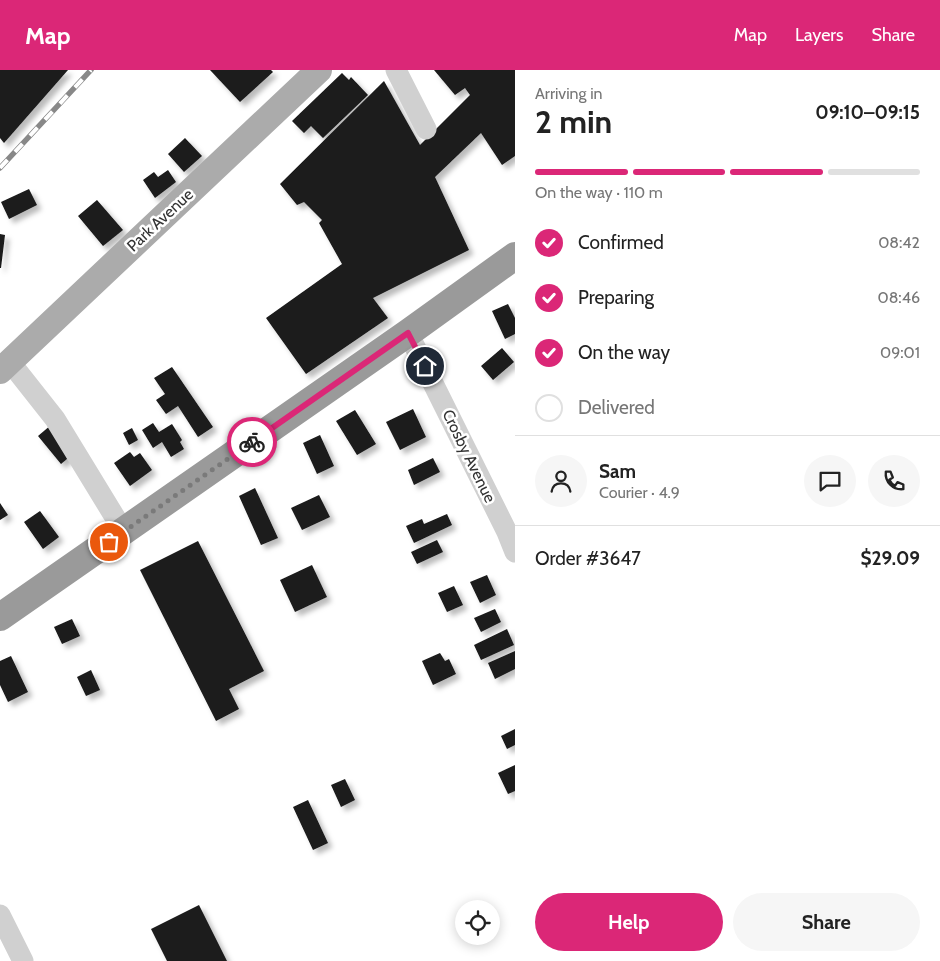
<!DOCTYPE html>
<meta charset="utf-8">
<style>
body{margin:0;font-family:Cabin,sans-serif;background:#f6f6f6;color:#222;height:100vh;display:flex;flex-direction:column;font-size:19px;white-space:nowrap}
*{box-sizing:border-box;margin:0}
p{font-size:16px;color:#767676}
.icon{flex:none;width:28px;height:28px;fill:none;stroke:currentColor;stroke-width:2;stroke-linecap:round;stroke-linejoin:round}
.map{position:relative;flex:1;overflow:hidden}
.panel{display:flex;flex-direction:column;background:#fff;width:425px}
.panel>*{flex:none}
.controls{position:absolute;left:455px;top:830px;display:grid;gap:10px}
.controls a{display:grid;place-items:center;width:45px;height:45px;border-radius:50%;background:#fff;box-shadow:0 2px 12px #0003;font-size:25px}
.pin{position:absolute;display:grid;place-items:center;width:42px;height:42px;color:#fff;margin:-21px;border:2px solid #fff;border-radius:50%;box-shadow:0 1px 5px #0007}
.courier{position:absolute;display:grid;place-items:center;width:50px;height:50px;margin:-25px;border:4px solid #db2777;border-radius:50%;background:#fff;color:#222;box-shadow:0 1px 6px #0007}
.head em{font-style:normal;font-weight:700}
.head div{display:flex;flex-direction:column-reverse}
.head{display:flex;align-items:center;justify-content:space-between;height:85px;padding:0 20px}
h1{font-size:32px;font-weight:700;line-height:38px}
.bar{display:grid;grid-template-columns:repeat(4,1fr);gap:8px 5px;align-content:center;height:60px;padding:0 20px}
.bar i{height:6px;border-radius:4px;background:#e0e0e0}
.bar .current{background:#db2777}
.bar p{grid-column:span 4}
.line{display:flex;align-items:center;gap:12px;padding:0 20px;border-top:1px solid #e0e0e0}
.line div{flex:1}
.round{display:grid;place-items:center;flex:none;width:52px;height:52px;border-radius:26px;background:#f6f6f6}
ol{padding:0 20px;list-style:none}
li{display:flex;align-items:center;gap:15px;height:55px}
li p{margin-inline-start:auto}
li .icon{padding:5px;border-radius:50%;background:#db2777;color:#fff;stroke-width:4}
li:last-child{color:#767676}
li i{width:28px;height:28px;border:2px solid #e0e0e0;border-radius:50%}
.action{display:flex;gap:10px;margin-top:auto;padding:10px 20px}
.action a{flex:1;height:58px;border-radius:30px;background:#db2777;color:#fff;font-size:20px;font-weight:700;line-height:58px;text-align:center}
.action a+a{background:#f6f6f6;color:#222}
header{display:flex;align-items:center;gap:30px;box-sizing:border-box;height:70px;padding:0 25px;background:#db2777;color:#fff}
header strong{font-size:24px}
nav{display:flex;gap:28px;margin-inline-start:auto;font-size:18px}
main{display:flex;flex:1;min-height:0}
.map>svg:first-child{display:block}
.building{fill:#1a1a1a;filter:url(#shadow)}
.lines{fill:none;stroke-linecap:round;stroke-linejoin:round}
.minor{stroke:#d0d0d0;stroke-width:21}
.major{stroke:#ababab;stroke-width:26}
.highway{stroke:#9a9a9a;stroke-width:28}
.rail-casing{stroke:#888;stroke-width:5.5}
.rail{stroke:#fff;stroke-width:4;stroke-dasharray:11;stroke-linecap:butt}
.done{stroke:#7a7a7a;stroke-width:5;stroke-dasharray:0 9}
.route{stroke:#db2777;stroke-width:6}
.labels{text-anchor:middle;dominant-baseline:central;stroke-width:5;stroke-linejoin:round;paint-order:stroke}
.street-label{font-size:16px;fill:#333;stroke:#fff}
</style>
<header>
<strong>Map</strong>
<nav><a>Map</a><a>Layers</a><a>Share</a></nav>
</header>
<main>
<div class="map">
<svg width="515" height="891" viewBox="0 0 515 891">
<defs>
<filter id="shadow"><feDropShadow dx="4.5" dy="4.5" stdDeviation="2.5" flood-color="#0004"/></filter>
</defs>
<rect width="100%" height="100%" fill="#fff"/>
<!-- building -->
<path class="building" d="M0,0H68L4,73L0,68Z
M210,0H271L273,2L240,32Z
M434,0H515V86L502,95L481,63L435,107L469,180L373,228L388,248L306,304L266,248L342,194L319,153L322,150L304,132L297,135L280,114L384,11L420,75L470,25L465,18L455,25Z
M342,3L349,10L351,7L368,25L323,68L311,56L304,63L292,51Z
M185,68L202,86L184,102L168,84Z
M168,100L176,112L155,128L143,110L154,102L158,107Z
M29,119L37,135L9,149L1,132Z
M97,130L123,160L103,176L78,146Z
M0,164L5,165L1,198H0Z
M508,234L515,248V264L505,269L492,241Z
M502,278L514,292L493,310L481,296Z
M172,297L213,357L198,367L178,336L166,344L156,330L165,324L154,308Z
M413,339L426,367L400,380L386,352Z
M355,340L376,374L357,385L336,351Z
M153,353L159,362L172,354L182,370L180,372L184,379L171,387L162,372L153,378L142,360Z
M51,355L74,383L61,394L38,366Z
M132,358L138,370L129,375L123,363Z
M320,365L334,396L317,404L303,373Z
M130,382L134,387L140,383L152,400L130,416L114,393Z
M433,388L440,402L414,415L408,400Z
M255,418L278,468L261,475L239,426Z
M319,425L330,447L302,460L291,438Z
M0,433L8,445L0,450Z
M40,441L59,467L43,479L24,452Z
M447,444L452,455L414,473L406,456L422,449L424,454Z
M437,470L443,482L417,494L411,482Z
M198,471L264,601L229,619L239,639L216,651L140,500Z
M312,495L327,527L295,542L280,510Z
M487,505L496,525L480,533L470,512Z
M454,516L463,535L447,542L438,523Z
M495,539L501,552L481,562L474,548Z
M72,549L80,566L62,574L54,557Z
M507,559L514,575L481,590L474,575Z
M515,581V599L495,609L488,593Z
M440,583L445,591L449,589L456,604L433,615L422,591Z
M11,586L28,622L8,632L0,615V591Z
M91,600L100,620L86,626L77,607Z
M515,659V675L507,679L501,666Z
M515,695V721L508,724L498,703Z
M345,709L355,730L341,737L331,715Z
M308,730L328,773L313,780L293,737Z
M199,835L227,891H167L151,859Z"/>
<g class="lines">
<!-- minor -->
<path class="minor" d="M396,0L426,59
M408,263L507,462L515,482
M10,292L55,349L124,462
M0,845L23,891"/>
<!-- major -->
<path class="major" d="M0,301L319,0"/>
<!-- highway -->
<path class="highway" d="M0,547L408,263L515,186"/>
<!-- rail casing -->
<g class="rail-casing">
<path id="rail" d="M0,98L91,0"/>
</g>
<!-- rail -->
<use href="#rail" class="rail"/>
</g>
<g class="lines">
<!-- done -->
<path class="done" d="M109,472L252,372"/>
<!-- route -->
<path class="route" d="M252,372L408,263L425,296"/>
</g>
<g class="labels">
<!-- street labels -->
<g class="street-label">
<text transform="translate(160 150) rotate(-43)">Park Avenue</text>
<text transform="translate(469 386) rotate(64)">Crosby Avenue</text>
</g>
</g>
</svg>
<div class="controls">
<a><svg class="icon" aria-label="locate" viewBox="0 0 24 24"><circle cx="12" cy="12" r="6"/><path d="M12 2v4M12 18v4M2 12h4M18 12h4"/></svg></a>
</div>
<div class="pin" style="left:109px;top:472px;background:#ea580c"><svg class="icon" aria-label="bag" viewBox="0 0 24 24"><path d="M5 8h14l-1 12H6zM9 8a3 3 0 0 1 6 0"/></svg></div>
<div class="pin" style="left:425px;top:296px;background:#1f2937"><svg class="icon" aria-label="home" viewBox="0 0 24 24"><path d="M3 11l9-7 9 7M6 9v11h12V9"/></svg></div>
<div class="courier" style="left:252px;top:372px"><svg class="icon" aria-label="bike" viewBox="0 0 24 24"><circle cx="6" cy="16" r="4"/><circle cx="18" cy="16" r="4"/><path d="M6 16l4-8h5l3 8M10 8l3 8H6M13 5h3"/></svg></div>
</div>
<section class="panel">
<div class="head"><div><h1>2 min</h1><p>Arriving in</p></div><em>09:10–09:15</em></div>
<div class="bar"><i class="current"></i><i class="current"></i><i class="current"></i><i></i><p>On the way · 110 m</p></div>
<ol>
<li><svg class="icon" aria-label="check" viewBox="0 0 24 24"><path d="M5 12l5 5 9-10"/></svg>Confirmed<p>08:42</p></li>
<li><svg class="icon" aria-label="check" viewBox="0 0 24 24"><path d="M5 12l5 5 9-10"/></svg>Preparing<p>08:46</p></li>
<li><svg class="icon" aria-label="check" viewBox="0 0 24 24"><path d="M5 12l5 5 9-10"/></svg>On the way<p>09:01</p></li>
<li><i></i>Delivered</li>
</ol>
<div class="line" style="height:90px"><a class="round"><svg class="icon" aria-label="person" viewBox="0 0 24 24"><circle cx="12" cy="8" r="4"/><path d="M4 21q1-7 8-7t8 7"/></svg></a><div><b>Sam</b><p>Courier · 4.9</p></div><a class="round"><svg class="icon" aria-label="chat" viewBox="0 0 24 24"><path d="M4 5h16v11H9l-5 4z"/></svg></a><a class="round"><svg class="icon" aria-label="phone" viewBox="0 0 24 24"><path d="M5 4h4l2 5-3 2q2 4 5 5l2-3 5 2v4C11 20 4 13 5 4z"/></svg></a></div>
<div class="line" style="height:65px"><div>Order #3647</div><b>$29.09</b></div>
<div class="action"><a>Help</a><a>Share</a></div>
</section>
</main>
